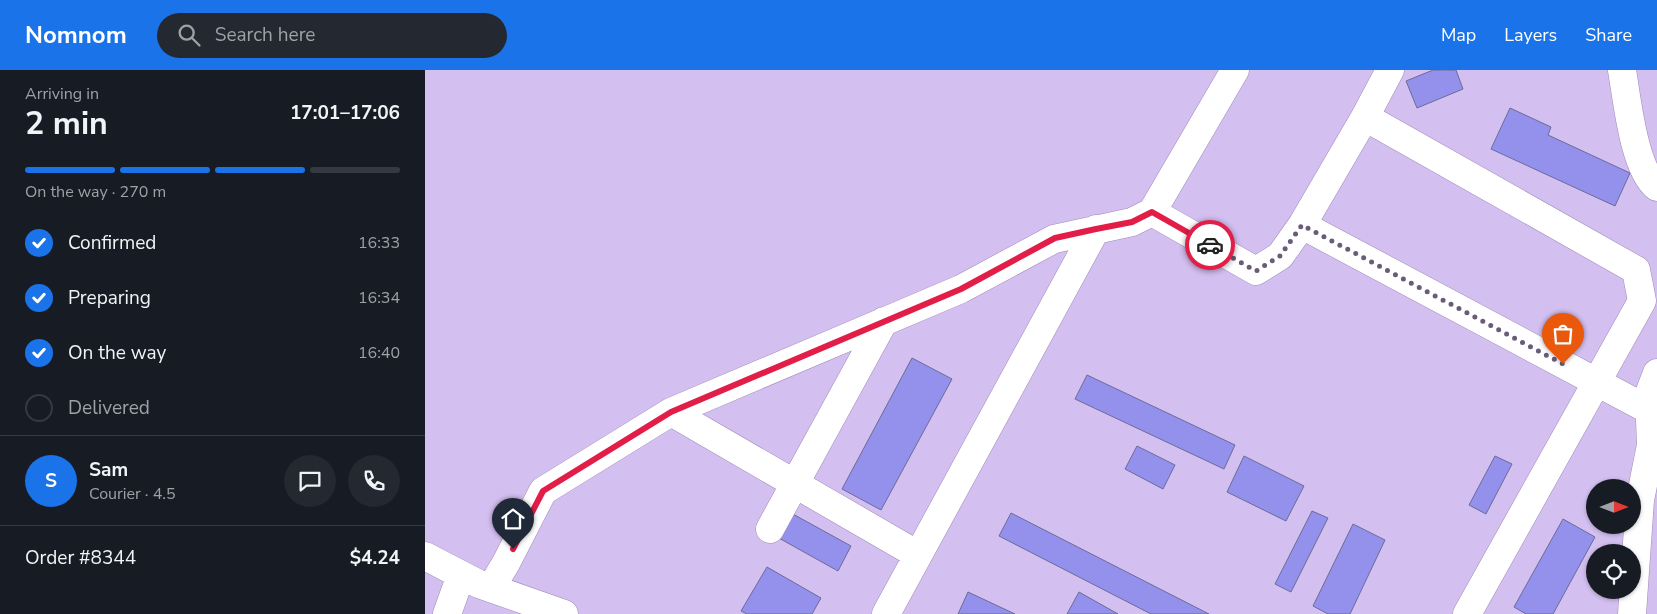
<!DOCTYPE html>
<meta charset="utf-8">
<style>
body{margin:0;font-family:"Nunito Sans",sans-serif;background:#242831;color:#f1f3f6;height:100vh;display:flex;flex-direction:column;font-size:19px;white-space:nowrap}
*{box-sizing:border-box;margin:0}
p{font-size:16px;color:#9ea1a6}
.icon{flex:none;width:28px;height:28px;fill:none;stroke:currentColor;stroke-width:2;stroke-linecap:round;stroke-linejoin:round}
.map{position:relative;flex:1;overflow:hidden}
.details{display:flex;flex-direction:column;background:#171b24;width:425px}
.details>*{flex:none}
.needle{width:32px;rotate:90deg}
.buttons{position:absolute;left:1161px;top:409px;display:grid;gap:10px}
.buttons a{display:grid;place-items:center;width:55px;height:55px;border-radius:50%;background:#171b24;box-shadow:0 1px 4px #0004;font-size:25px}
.pin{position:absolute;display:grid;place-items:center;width:42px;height:42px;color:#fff;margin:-51px -21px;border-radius:50% 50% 50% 0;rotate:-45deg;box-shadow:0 0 5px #0007}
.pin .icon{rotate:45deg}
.courier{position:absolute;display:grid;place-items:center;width:50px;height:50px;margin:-25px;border:4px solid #e11d48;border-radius:50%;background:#fff;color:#222;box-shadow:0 1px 6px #0007}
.head em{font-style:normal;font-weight:700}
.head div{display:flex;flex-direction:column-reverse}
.head{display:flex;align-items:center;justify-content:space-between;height:85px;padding:0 25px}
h1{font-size:32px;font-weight:700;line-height:38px}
.bar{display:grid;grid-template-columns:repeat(4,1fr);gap:8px 5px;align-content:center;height:60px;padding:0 25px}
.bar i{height:6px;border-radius:4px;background:#363941}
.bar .selected{background:#1a73e8}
.bar p{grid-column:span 4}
.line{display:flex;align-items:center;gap:12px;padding:0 25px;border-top:1px solid #363941}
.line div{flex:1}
.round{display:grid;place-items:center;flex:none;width:52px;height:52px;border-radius:26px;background:#242831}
ol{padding:0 25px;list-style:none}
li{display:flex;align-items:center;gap:15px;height:55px}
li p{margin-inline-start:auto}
li .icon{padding:5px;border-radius:50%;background:#1a73e8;color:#fff;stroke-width:4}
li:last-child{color:#9ea1a6}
li i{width:28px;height:28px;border:2px solid #363941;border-radius:50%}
header{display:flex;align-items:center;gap:30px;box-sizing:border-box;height:70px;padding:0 25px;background:#1a73e8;color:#fff}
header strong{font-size:24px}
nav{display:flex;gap:28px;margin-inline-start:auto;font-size:18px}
.search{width:350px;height:45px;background:#242831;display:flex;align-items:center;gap:12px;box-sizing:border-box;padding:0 18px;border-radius:28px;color:#9ea1a6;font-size:19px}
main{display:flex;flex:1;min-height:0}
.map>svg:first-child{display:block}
.building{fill:#9491ec;stroke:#6b6b99}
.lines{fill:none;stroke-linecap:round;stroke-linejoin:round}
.minor-casing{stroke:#9f8bba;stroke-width:29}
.minor{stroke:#fff;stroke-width:28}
.done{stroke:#685c7a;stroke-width:5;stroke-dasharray:0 9}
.route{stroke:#e11d48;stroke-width:6}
</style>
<header>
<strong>Nomnom</strong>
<div class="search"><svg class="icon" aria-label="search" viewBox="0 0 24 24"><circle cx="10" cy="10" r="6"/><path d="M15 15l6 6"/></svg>Search here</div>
<nav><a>Map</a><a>Layers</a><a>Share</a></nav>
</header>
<main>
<section class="details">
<div class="head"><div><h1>2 min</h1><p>Arriving in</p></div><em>17:01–17:06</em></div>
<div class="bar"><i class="selected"></i><i class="selected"></i><i class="selected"></i><i></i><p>On the way · 270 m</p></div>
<ol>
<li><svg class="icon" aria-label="check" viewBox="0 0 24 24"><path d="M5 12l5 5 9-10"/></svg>Confirmed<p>16:33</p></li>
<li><svg class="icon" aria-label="check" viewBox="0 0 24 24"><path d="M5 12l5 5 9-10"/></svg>Preparing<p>16:34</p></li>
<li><svg class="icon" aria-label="check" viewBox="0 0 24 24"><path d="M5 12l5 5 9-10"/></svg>On the way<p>16:40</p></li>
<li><i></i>Delivered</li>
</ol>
<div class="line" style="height:90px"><b class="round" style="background:#1a73e8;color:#fff">S</b><div><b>Sam</b><p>Courier · 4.5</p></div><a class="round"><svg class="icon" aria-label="chat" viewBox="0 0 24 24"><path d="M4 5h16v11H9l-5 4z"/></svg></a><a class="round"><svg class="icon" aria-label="phone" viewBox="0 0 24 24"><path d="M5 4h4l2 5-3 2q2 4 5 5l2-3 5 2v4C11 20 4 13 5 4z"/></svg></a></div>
<div class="line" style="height:65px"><div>Order #8344</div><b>$4.24</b></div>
</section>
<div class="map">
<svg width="1232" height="544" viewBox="0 0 1232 544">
<rect width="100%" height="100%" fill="#d3bff0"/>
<!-- building -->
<path class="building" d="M1008,0H1031L1038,19L992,38L981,11Z
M1085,38L1126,57L1123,65L1205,103L1190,136L1066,79Z
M487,288L527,309L456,440L417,419Z
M662,305L810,375L799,399L650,329Z
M712,376L750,395L738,419L700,399Z
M819,386L879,416L861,451L802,422Z
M1070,386L1087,394L1061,444L1044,435Z
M887,441L903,448L866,522L850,514Z
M366,443L426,476L413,501L352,467Z
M586,443L784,544H726L574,466Z
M1138,449L1170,467L1128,544H1101L1089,537Z
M928,454L960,470L925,544H903L888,536Z
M342,497L396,528L387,544H322L316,541Z
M543,522L590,544H533Z
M654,522L693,544H642Z"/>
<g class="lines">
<!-- minor casing -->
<g class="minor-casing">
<path id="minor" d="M1197,0C1202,29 1209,100 1232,117
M940,47L1211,200L1217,231L1042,544
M727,142L831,201L855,186L877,155L940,47L965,0
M877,155L1224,340
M246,342L493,485
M345,459L459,251
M0,486L54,514L139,544
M66,518L81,493L118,421L246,342L536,219L629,169L707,152L727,142L810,0
M22,544L36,505
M461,544L671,159
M1207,544L1215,430L1226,375L1224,324L1232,303"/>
</g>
<!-- minor -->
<use href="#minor" class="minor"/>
</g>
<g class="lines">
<!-- done -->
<path class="done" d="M785,175L831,201L855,186L877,155L1138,294"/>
<!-- route -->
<path class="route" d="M88,479L118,421L246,342L536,219L630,168L671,159L707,152L727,142L785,175"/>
</g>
</svg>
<div class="buttons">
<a><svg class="needle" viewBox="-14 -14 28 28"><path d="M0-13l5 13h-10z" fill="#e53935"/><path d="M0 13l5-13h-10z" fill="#9ea1a6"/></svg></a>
<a><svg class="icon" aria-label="locate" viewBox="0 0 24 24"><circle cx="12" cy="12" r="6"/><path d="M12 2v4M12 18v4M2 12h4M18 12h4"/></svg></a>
</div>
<div class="pin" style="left:1138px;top:294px;background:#ea580c"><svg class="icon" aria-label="bag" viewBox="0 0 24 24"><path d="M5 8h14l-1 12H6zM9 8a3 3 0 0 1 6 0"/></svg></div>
<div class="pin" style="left:88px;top:479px;background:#1f2937"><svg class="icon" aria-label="home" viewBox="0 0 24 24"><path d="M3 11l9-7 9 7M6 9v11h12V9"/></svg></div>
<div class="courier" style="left:785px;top:175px"><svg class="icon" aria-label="car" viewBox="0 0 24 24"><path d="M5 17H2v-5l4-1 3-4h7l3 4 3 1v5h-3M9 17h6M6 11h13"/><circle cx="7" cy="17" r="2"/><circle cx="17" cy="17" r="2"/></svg></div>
</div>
</main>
